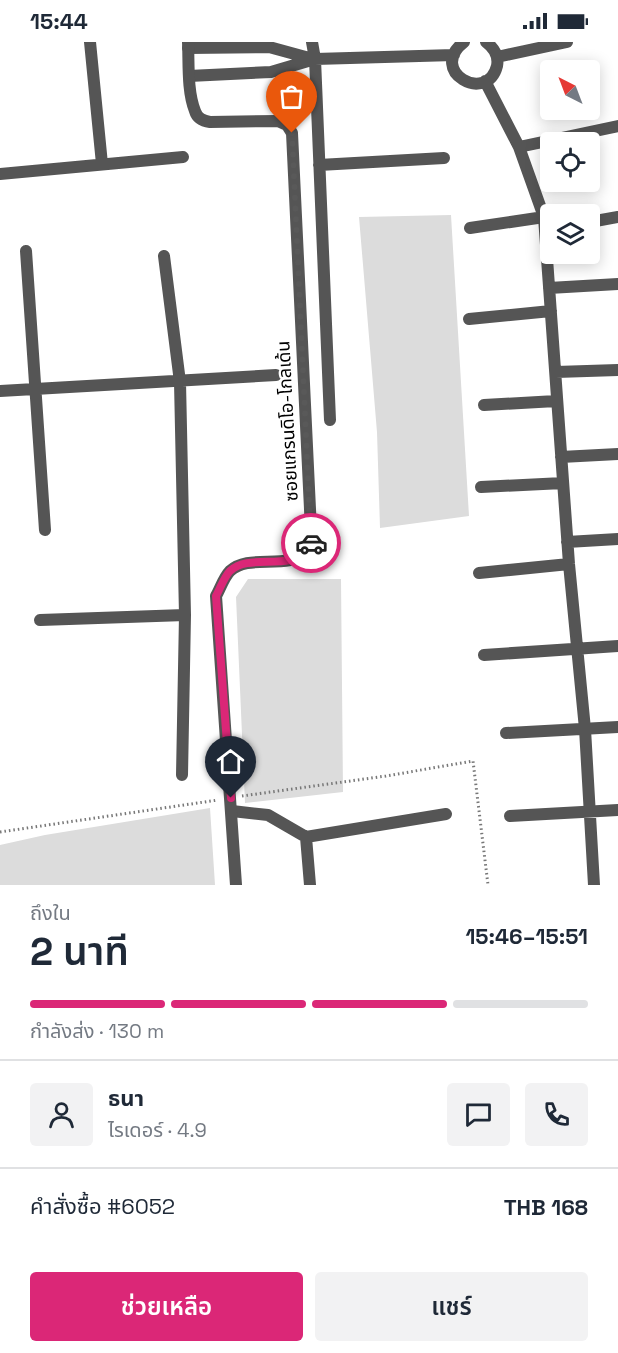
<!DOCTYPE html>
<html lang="th">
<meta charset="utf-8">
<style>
body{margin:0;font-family:"Space Grotesk","Noto Sans Thai",sans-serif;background:#f2f2f3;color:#1f2937;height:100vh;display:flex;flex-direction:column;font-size:22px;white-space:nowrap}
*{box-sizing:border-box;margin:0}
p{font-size:20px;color:#747a83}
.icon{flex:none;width:33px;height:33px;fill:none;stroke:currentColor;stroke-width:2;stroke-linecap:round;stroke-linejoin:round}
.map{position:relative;height:843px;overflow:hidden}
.panel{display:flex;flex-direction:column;background:#fff;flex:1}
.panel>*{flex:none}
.needle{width:39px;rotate:318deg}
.fabs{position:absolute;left:540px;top:18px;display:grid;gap:12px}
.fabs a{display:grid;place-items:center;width:60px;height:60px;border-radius:6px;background:#fff;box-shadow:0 3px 15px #0003;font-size:30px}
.pin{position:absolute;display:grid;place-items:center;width:51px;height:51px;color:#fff;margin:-62px -26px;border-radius:50% 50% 50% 0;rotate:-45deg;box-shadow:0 0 6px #0007}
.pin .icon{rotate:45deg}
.courier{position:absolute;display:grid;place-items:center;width:60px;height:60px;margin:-30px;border:4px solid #db2777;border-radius:50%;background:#fff;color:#222;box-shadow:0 2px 8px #0007}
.summary em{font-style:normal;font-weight:600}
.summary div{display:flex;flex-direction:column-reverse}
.summary{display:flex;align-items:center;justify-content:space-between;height:102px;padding:0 30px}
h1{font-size:39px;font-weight:600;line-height:45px}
.bar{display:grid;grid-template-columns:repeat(4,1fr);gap:9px 6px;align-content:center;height:72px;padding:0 30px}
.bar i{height:8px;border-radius:4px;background:#e0e1e3}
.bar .current{background:#db2777}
.bar p{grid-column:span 4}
.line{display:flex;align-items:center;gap:15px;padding:0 30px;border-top:2px solid #e0e1e3}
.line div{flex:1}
.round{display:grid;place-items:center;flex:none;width:63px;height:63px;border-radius:6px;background:#f2f2f3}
.primary-button{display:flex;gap:12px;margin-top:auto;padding:12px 30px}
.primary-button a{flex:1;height:69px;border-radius:6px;background:#db2777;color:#fff;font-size:24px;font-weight:600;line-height:69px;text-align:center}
.primary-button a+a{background:#f2f2f3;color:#1f2937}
.status{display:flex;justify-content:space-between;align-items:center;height:42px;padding:0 30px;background:#fff;direction:ltr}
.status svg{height:16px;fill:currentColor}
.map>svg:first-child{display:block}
.green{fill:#dcdcdc}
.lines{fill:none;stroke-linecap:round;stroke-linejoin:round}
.path{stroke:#777;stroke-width:3;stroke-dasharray:1.5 3;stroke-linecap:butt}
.minor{stroke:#555;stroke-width:12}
.tertiary{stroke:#555;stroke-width:12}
.done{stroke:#595959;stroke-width:6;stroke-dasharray:0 10.8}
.route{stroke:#db2777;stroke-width:8}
.labels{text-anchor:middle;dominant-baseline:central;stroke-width:4.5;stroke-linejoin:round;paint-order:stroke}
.street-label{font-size:18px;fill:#000;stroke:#fff}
</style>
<div class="status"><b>15:44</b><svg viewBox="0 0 49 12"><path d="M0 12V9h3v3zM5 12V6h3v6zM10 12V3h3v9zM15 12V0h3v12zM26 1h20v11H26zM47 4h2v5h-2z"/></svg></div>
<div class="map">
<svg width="618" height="843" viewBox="0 0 618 843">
<rect width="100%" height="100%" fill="#fff"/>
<!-- green -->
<path class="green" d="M451,173L469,474L380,486L377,390L359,175Z
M248,537H341L343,750L245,761L236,555Z
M210,766L215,843H0V803L45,793Z"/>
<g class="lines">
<!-- path -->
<path class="path" d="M242,754L386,734L473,719L488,843
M0,790L218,758"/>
<!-- minor -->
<path class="minor" d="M90,0L102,122
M312,0L315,17L330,378
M464,0C427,29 487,63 497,24C499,14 494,6 486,0
M188,6L269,5L313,17
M497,15L567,0
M189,34L271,30L315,17L454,13
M485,39L519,105L544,175L569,522L585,687L594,843
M519,105L618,84
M319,123L444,116
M0,132L183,115
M590,180L618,175
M470,186L544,175
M26,209L45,488
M164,214L180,340L185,573L182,733
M549,246L618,242
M469,277L551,269
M556,330L618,328
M0,349L276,333
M484,363L556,359
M561,415L618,412
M481,445L563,441
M567,500L618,497
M479,531L569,522
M40,578L185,573
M484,613L618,604
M506,691L618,685
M232,769L268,773L306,795L446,772
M510,774L618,768
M306,795L310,843"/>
<!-- tertiary -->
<path class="tertiary" d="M188,0C189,21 187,49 195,69C197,76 203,79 210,80L278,79L287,83L292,91L312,509C285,529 250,511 230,529C224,535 220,547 216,554L236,843"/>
</g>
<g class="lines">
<!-- done -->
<path class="done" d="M292,91L311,501"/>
<!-- route -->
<path class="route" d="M231,756L216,554C220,547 224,535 230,529C250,511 285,529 312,509L311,501"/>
</g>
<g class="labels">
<!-- street labels -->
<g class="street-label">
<text transform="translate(287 379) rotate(-93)">ซอยแกรนดิโอ-โกลเด้น</text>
</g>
</g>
</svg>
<div class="fabs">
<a><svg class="needle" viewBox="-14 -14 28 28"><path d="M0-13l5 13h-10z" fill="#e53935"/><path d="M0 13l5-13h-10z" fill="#747a83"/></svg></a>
<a><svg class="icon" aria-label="locate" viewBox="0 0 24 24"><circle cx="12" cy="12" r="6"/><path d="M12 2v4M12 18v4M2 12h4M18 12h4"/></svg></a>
<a><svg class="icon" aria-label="layers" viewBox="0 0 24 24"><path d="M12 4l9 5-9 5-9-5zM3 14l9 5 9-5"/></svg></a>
</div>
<div class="pin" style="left:292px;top:91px;background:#ea580c"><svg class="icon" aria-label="bag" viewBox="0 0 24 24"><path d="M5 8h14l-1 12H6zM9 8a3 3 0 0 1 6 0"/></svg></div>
<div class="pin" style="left:231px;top:756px;background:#1f2937"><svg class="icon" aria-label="home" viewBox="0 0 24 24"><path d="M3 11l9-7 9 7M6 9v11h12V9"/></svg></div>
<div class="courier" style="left:311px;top:501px"><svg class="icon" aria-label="car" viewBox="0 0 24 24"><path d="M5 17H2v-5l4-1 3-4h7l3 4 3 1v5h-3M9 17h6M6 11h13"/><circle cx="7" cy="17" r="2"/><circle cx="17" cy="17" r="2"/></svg></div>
</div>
<section class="panel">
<div class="summary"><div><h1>2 นาที</h1><p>ถึงใน</p></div><em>15:46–15:51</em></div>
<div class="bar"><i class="current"></i><i class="current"></i><i class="current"></i><i></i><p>กำลังส่ง · 130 m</p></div>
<div class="line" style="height:108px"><a class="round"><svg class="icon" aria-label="person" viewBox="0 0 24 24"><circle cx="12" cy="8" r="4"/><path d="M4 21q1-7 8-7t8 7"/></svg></a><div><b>ธนา</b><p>ไรเดอร์ · 4.9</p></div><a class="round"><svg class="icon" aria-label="chat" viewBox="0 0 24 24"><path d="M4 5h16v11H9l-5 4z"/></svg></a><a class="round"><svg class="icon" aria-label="phone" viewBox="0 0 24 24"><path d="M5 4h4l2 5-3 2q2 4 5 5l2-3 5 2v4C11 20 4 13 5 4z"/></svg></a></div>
<div class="line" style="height:78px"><div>คำสั่งซื้อ #6052</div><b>THB 168</b></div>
<div class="primary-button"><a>ช่วยเหลือ</a><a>แชร์</a></div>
</section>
